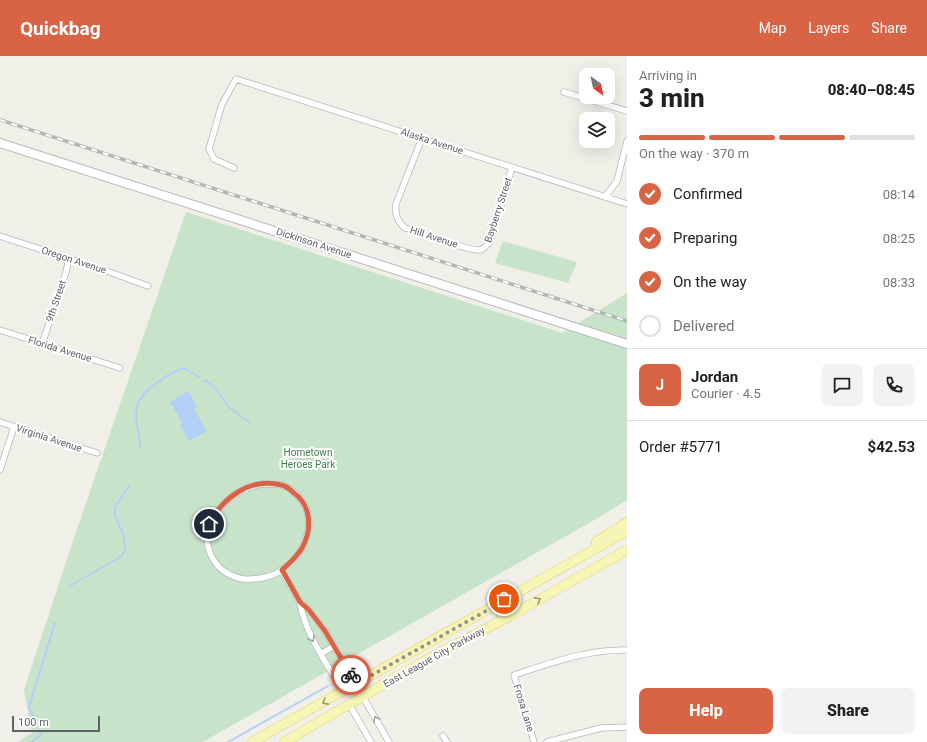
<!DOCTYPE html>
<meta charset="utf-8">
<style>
body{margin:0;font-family:Roboto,sans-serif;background:#f2f2f2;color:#202124;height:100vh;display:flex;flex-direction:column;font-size:15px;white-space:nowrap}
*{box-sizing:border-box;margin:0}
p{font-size:13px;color:#757577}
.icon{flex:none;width:22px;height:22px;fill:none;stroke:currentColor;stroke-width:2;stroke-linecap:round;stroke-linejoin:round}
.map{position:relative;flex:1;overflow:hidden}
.side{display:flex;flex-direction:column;background:#fff;width:300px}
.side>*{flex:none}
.needle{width:26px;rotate:147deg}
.tools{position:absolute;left:579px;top:12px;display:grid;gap:8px}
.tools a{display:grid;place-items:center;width:36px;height:36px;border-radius:8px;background:#fff;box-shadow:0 4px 16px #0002;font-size:20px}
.scale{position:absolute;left:12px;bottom:10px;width:88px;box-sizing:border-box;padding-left:4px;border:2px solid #5f6166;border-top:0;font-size:11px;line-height:14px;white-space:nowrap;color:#5f6166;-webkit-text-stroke:3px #fff;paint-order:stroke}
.pin{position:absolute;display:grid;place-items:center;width:34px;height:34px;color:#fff;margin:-17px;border:2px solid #fff;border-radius:50%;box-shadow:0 1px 4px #0007}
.courier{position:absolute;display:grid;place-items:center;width:40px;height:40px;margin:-20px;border:3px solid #d96445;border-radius:50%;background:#fff;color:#222;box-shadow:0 1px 5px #0007}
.headline em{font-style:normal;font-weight:800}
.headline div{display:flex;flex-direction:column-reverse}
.headline{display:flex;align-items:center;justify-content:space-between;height:68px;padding:0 12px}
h1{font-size:26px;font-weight:800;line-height:30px}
.bar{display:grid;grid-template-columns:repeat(4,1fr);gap:6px 4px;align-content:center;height:48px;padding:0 12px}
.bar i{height:5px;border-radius:3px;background:#e0e0e0}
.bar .selected{background:#d96445}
.bar p{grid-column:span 4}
.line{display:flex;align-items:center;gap:10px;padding:0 12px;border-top:1px solid #e0e0e0}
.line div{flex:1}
.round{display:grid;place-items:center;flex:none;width:42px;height:42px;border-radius:8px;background:#f2f2f2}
ol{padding:0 12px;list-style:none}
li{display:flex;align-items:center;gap:12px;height:44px}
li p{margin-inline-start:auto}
li .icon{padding:4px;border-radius:50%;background:#d96445;color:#fff;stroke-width:4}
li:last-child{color:#757577}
li i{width:22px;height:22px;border:2px solid #e0e0e0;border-radius:50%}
.action{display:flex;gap:8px;margin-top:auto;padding:8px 12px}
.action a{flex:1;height:46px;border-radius:8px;background:#d96445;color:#fff;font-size:16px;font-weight:800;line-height:46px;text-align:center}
.action a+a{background:#f2f2f2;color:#202124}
header{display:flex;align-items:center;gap:24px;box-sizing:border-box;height:56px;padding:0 20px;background:#d96445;color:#fff}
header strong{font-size:19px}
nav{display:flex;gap:22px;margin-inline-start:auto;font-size:14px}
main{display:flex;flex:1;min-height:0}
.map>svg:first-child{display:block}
.green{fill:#c7e4cb}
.water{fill:#b1cff7}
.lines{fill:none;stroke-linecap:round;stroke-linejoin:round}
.stream{stroke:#b1cff7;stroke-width:2}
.street-casing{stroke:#b5b6bb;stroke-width:7}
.secondary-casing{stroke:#b6b8bd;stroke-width:10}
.primary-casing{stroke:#e4d26d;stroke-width:10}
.street{stroke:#fff;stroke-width:5.5}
.secondary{stroke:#fff;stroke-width:8}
.primary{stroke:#f7f5b5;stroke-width:9}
.rail-casing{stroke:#b5b5b6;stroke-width:3.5}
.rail{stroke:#fff;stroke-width:2;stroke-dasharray:6;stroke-linecap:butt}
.oneway{stroke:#949582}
.oneway2{stroke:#9fa0a3}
.done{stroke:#929394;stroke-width:4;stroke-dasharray:0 7.2}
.route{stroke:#d96445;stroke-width:5}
.labels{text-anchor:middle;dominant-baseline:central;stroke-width:4;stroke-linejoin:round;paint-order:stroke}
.street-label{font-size:10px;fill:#5f6166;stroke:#fff}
.park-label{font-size:10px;fill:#3e7f49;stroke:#fff}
</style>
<header>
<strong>Quickbag</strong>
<nav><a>Map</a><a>Layers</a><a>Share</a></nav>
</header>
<main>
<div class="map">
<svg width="627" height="686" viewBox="0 0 627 686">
<rect width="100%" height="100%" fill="#f0efe8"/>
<!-- green -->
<path class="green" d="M186,156L562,277L627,237V444L596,463L203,686H17L32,677L24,634L71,491Z
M503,185L577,206L568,227L495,207Z"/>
<!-- water -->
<path class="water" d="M188,335L197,351L194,353L207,375L189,385L180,370L183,368L170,346Z"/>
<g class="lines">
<!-- stream -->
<path class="stream" d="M205,324L216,333L228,350L240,360L250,367
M140,391C140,378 134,363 137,351C140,335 169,317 184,312L199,321
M70,530L122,500L125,493L124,480L115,460V451L129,430
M33,660L29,651L55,567
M31,686L41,679L40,674
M228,686L328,630"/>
<!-- street casing -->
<g class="street-casing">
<path id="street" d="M564,36L627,55
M422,82L396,148C395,159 397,165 405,172C421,177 467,195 480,194C484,193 487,189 490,186L512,111
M234,112L214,103L209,93L222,48L236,23L627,148
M605,141L617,125L627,85
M0,180L104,214L148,230
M0,274L120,312
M42,288L66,216L69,202
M0,366L97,397
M0,414L14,371
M262,428C268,428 275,428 281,429C287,430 294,436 298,440C320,463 305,498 282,514C272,521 256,524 244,523C217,519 202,495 209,469C211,464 214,460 217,456C229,440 243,431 262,428Z
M281,514L300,546L309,554L325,575L356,628
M300,547C306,580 327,607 343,636
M321,598L334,590
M363,641L389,686
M349,648L371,686
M443,680L447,686
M534,686L514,619C551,607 588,593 627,594
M547,686L601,672L627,671"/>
</g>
<!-- secondary casing -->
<g class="secondary-casing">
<path id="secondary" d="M0,87L627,288"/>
</g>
<!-- primary casing -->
<g class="primary-casing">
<path id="primary" d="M596,486L627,466
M252,686L627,475
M284,686L424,605L510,560L627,494"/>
</g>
<!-- street -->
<use href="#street" class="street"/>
<!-- secondary -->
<use href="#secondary" class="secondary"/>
<!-- primary -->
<use href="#primary" class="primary"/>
<!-- rail casing -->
<g class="rail-casing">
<path id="rail" d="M0,64L627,265"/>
</g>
<!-- rail -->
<use href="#rail" class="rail"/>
</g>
<!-- one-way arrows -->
<defs><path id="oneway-chevron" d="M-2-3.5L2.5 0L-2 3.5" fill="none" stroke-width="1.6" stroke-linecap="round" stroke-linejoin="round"/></defs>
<g class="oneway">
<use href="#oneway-chevron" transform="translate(538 544) rotate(-29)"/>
<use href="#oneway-chevron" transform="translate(325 646) rotate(151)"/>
</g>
<g class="oneway2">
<use href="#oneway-chevron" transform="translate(312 583) rotate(61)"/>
<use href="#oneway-chevron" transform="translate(376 663) rotate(-120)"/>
</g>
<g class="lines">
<!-- done -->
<path class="done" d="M351,619L356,628L493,551L504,543"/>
<!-- route -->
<path class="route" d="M209,468C223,442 250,421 281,429C286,430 291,434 294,437C312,450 312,474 302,492C297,501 289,508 282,514L300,546L309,554L325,575L351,619"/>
</g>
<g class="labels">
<!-- street labels -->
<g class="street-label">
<text transform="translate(432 85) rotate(18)">Alaska Avenue</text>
<text transform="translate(498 154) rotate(-72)">Bayberry Street</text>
<text transform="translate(434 181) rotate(18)">Hill Avenue</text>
<text transform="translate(314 187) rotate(18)">Dickinson Avenue</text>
<text transform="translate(74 204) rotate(18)">Oregon Avenue</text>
<text transform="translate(56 245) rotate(-71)">9th Street</text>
<text transform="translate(60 293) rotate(17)">Florida Avenue</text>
<text transform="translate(49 382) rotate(18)">Virginia Avenue</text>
<text transform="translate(434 601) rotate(-29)">East League City Parkway</text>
<text transform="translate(524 652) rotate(73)">Frosa Lane</text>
</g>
<!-- park labels -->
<g class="park-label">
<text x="308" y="396">Hometown<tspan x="308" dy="12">Heroes Park</tspan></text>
</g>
</g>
</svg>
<div class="tools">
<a><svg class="needle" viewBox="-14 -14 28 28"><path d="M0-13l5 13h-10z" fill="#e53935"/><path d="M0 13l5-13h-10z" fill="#757577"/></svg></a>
<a><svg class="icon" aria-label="layers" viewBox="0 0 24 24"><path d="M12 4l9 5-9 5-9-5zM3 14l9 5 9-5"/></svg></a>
</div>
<div class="scale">100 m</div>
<div class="pin" style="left:504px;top:543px;background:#ea580c"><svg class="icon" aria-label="bag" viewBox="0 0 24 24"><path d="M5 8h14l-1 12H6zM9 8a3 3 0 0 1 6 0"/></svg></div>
<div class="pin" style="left:209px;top:468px;background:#1f2937"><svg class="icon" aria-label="home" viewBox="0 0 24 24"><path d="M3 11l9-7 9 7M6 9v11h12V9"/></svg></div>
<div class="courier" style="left:351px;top:619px"><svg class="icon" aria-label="bike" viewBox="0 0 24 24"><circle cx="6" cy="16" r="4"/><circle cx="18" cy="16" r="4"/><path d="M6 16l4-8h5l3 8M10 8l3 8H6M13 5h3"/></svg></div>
</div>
<section class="side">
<div class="headline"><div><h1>3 min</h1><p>Arriving in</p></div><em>08:40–08:45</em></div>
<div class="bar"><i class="selected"></i><i class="selected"></i><i class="selected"></i><i></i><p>On the way · 370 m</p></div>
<ol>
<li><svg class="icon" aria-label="check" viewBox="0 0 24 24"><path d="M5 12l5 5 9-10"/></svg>Confirmed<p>08:14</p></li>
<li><svg class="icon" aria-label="check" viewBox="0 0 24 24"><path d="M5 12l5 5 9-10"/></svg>Preparing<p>08:25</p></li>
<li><svg class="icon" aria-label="check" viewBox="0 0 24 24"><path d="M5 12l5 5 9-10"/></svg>On the way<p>08:33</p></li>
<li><i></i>Delivered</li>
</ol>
<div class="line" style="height:72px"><b class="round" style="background:#d96445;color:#fff">J</b><div><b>Jordan</b><p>Courier · 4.5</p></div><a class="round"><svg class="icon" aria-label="chat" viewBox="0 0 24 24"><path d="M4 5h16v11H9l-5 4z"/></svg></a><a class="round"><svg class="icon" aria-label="phone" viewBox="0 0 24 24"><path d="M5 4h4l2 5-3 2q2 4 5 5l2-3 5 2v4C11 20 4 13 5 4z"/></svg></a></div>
<div class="line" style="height:52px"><div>Order #5771</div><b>$42.53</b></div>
<div class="action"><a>Help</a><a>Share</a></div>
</section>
</main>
